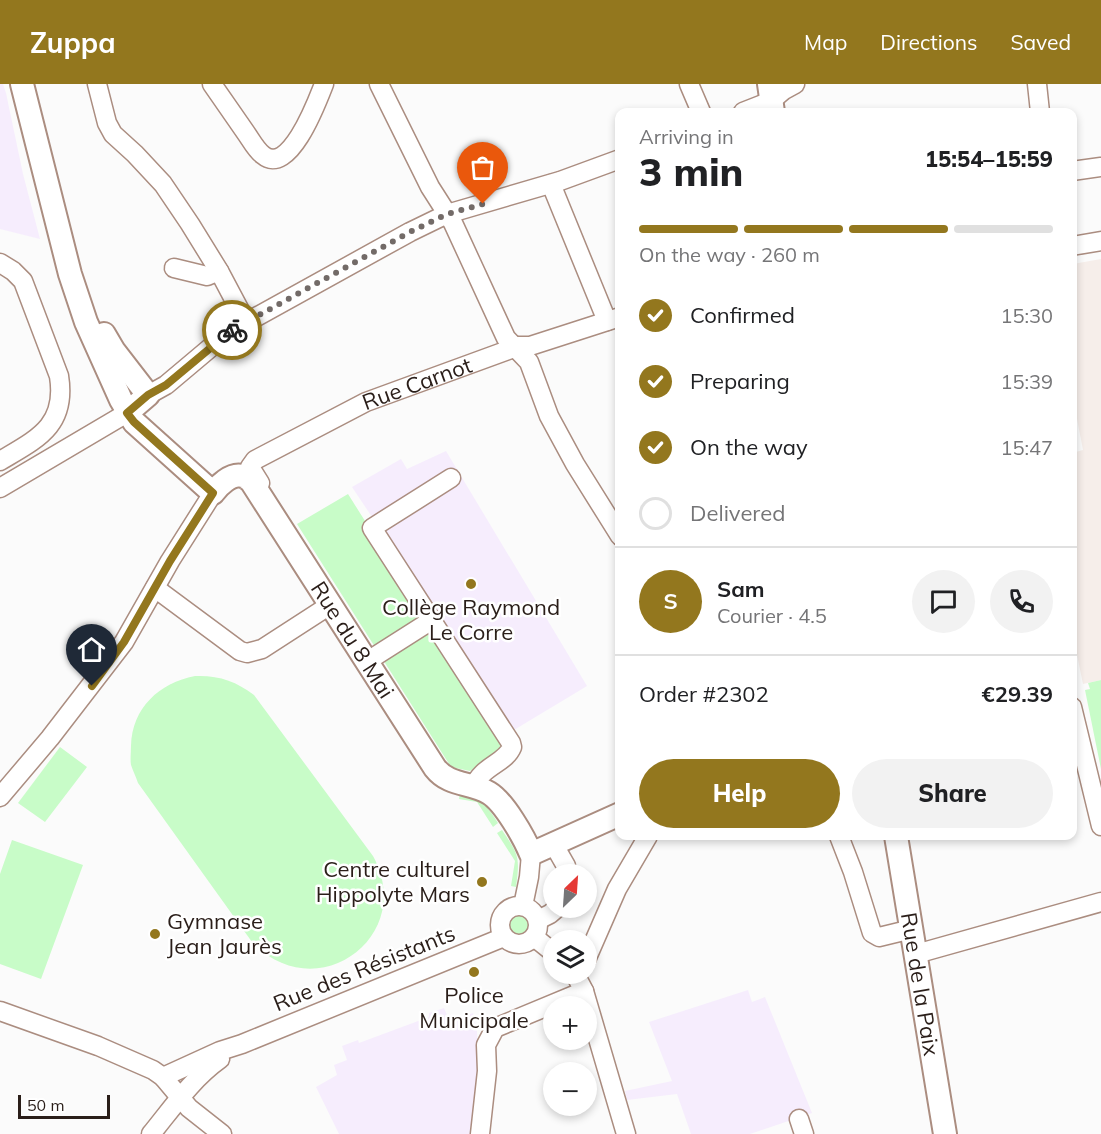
<!DOCTYPE html>
<meta charset="utf-8">
<style>
body{margin:0;font-family:Mulish,sans-serif;background:#f2f2f2;color:#202124;height:100vh;display:flex;flex-direction:column;font-size:22px;white-space:nowrap}
*{box-sizing:border-box;margin:0}
p{font-size:20px;color:#757577}
.icon{flex:none;width:33px;height:33px;fill:none;stroke:currentColor;stroke-width:2;stroke-linecap:round;stroke-linejoin:round}
.map{position:relative;flex:1;overflow:hidden}
.details{position:absolute;left:615px;top:24px;width:462px;height:732px;display:flex;flex-direction:column;background:#fff;border-radius:12px;box-shadow:0 3px 9px #0003}
.details>*{flex:none}
.needle{width:39px;rotate:25deg}
.tools{position:absolute;left:543px;top:780px;display:grid;gap:12px}
.tools a{display:grid;place-items:center;width:54px;height:54px;border-radius:50%;background:#fff;box-shadow:0 3px 9px #0003;font-size:30px}
.scale{position:absolute;left:18px;bottom:15px;width:92px;box-sizing:border-box;padding-left:6px;border:3px solid #2a1e19;border-top:0;font-size:16px;line-height:21px;white-space:nowrap;color:#2a1e19;-webkit-text-stroke:4px #fff;paint-order:stroke}
.pin{position:absolute;display:grid;place-items:center;width:51px;height:51px;color:#fff;margin:-62px -26px;border-radius:50% 50% 50% 0;rotate:-45deg;box-shadow:0 0 6px #0007}
.pin .icon{rotate:45deg}
.courier{position:absolute;display:grid;place-items:center;width:60px;height:60px;margin:-30px;border:4px solid #93771e;border-radius:50%;background:#fff;color:#222;box-shadow:0 2px 8px #0007}
.summary em{font-style:normal;font-weight:800}
.summary div{display:flex;flex-direction:column-reverse}
.summary{display:flex;align-items:center;justify-content:space-between;height:102px;padding:0 24px}
h1{font-size:39px;font-weight:800;line-height:45px}
.bar{display:grid;grid-template-columns:repeat(4,1fr);gap:9px 6px;align-content:center;height:72px;padding:0 24px}
.bar i{height:8px;border-radius:4px;background:#e0e0e0}
.bar .active{background:#93771e}
.bar p{grid-column:span 4}
.line{display:flex;align-items:center;gap:15px;padding:0 24px;border-top:2px solid #e0e0e0}
.line div{flex:1}
.round{display:grid;place-items:center;flex:none;width:63px;height:63px;border-radius:32px;background:#f2f2f2}
ol{padding:0 24px;list-style:none}
li{display:flex;align-items:center;gap:18px;height:66px}
li p{margin-inline-start:auto}
li .icon{padding:6px;border-radius:50%;background:#93771e;color:#fff;stroke-width:4}
li:last-child{color:#757577}
li i{width:33px;height:33px;border:3px solid #e0e0e0;border-radius:50%}
.action{display:flex;gap:12px;margin-top:auto;padding:12px 24px}
.action a{flex:1;height:69px;border-radius:36px;background:#93771e;color:#fff;font-size:24px;font-weight:800;line-height:69px;text-align:center}
.action a+a{background:#f2f2f2;color:#202124}
header{display:flex;align-items:center;gap:36px;box-sizing:border-box;height:84px;padding:0 30px;background:#93771e;color:#fff}
header strong{font-size:28px}
nav{display:flex;gap:33px;margin-inline-start:auto;font-size:21px}
.map>svg:first-child{display:block}
.built{fill:#f6eeea}
.education{fill:#f6edfd}
.green{fill:#c8fcc8}
.lines{fill:none;stroke-linecap:round;stroke-linejoin:round}
.minor-casing{stroke:#ab8d80;stroke-width:21}
.major-casing{stroke:#ab8d80;stroke-width:26}
.minor{stroke:#fff;stroke-width:18}
.major{stroke:#fff;stroke-width:22}
.done{stroke:#736b68;stroke-width:6;stroke-dasharray:0 10.8}
.route{stroke:#93771e;stroke-width:8}
.poi-dot{fill:#93771e;stroke:#fff;stroke-width:2}
.labels{text-anchor:middle;dominant-baseline:central;stroke-width:5;stroke-linejoin:round;paint-order:stroke}
.street-label{font-size:22px;fill:#2a1e19;stroke:#fff}
.poi-label{font-size:22px;fill:#2a1e19;stroke:#fff}
</style>
<header>
<strong>Zuppa</strong>
<nav><a>Map</a><a>Directions</a><a>Saved</a></nav>
</header>
<div class="map">
<svg width="1101" height="1050" viewBox="0 0 1101 1050">
<rect width="100%" height="100%" fill="#fbfbfb"/>
<!-- built -->
<path class="built" d="M1101,175V596L1083,600L1072,546L1073,505L1075,504L1072,489V369L1083,366L1073,314V180Z"/>
<!-- education -->
<path class="education" d="M0,0H3L6,9L23,90L40,155L0,145Z
M446,367L587,602L514,646L352,403L401,375L407,385Z
M748,906L752,918L765,913L812,1029L750,1050H691L677,1010L627,1016L625,1007L672,997L649,938Z
M444,924L450,938L473,929L477,947L478,979L470,1050H339L316,1003L337,991L334,981L347,976L342,962L358,956L359,959L402,943L429,933V929Z"/>
<!-- green -->
<path class="green" d="M348,410L507,662L470,687L451,683L297,440Z
M195,592C218,591 236,597 254,611L373,772C417,852 317,926 252,858L138,699C136,693 133,687 131,681C130,675 131,668 131,662C132,624 159,599 195,592Z
M1101,596V685L1085,606L1090,605L1088,599Z
M60,663L87,683L45,738L18,719Z
M460,709C483,715 486,720 498,739L493,743L477,718L459,715Z
M502,746C519,771 520,773 516,803L511,802L515,777L497,749Z
M12,756L83,781L41,895L0,880V790Z
M507 839a12 12 0 1 1 24 0a12 12 0 1 1-24 0Z"/>
<g class="lines">
<!-- minor casing -->
<g class="minor-casing">
<g id="minor">
<path d="M97,0L107,39L113,50L135,70L163,100L190,140L219,187L246,238"/>
<path d="M212,0C223,16 235,33 246,49C251,56 256,66 263,71C289,93 317,18 324,0"/>
<path d="M379,0L430,103L453,139L506,254L529,278L549,332L575,380L620,452"/>
<path d="M689,0L701,28"/>
<path d="M1037,0L1040,28"/>
<path d="M743,28L771,17L784,6L795,0"/>
<path d="M1072,87L1101,83"/>
<path d="M551,100L607,237"/>
<path d="M1072,162L1101,157"/>
<path d="M0,179L13,187L23,197L59,292C67,342 37,355 0,377"/>
<path d="M174,184L207,192L219,187"/>
<path d="M148,311L166,301L229,248L410,148L447,130L560,97L620,75"/>
<path d="M451,394L372,444L511,659L512,663C505,680 482,681 473,704"/>
<path id="s1" d="M259,402L260,399L250,383L255,376L366,318L511,265L514,262H530L620,233"/>
<path d="M0,404L127,329"/>
<path d="M155,504L240,567L247,569L262,565L330,521"/>
<path d="M366,578L432,536"/>
<path d="M1072,623L1101,742"/>
<path d="M0,713L50,654L124,558L170,477L213,409"/>
<path d="M839,752L853,788L872,849L879,853L912,845"/>
<path d="M554,761L566,782V790"/>
<circle cx="519" cy="841" r="19"/>
<path d="M523,822L529,793L531,770"/>
<path d="M538,836L550,830L557,824"/>
<path d="M534,853L554,869"/>
<path d="M916,870L1101,818"/>
<path d="M586,876L617,805L648,752"/>
<path d="M575,890L584,907L626,1050"/>
<path d="M0,927L98,962L153,986L163,993L189,1024L222,1050"/>
<path d="M163,993L220,967L242,960L504,853"/>
<path d="M799,1035L804,1050"/>
<path d="M151,1050C173,1023 192,995 220,975"/>
<path d="M480,1050L487,987L486,961L495,944L584,907"/>
</g>
</g>
<!-- major casing -->
<g class="major-casing">
<g id="major">
<path id="s2" d="M22,0L70,190L86,238L121,316L134,338L213,409C218,402 231,389 242,392C245,392 248,395 251,397L435,684C449,702 470,698 489,709C504,718 524,753 531,770L620,730"/>
<path d="M769,0L773,28"/>
<path d="M104,250L114,267L148,311L127,329"/>
<path id="s3" d="M896,752L945,1050"/>
</g>
</g>
<!-- minor -->
<use href="#minor" class="minor"/>
<!-- major -->
<use href="#major" class="major"/>
</g>
<g class="lines">
<!-- done -->
<path class="done" d="M232,246L410,148L447,130L483,120"/>
<!-- route -->
<path class="route" d="M92,602L124,558L170,477L213,409L134,338L127,329L148,311L166,301L232,246"/>
</g>
<!-- markers -->
<g class="poi-dot">
<circle cx="471" cy="500" r="6"/>
<circle cx="482" cy="798" r="6"/>
<circle cx="155" cy="850" r="6"/>
<circle cx="474" cy="888" r="6"/>
</g>
<g class="labels">
<!-- street labels -->
<g class="street-label">
<text stroke="none"><textPath href="#s1" startOffset="210">Rue Carnot</textPath></text>
<text stroke="none"><textPath href="#s2" startOffset="698">Rue du 8 Mai</textPath></text>
<text transform="translate(364 884) rotate(-22)">Rue des Résistants</text>
<text stroke="none"><textPath href="#s3" startOffset="150">Rue de la Paix</textPath></text>
</g>
<!-- poi labels -->
<g class="poi-label">
<text x="471" y="523">Collège Raymond<tspan x="471" dy="25">Le Corre</tspan></text>
<text x="470" y="785" text-anchor="end">Centre culturel<tspan x="470" dy="25">Hippolyte Mars</tspan></text>
<text x="167" y="837" text-anchor="start">Gymnase<tspan x="167" dy="25">Jean Jaurès</tspan></text>
<text x="474" y="911">Police<tspan x="474" dy="25">Municipale</tspan></text>
</g>
</g>
</svg>
<div class="tools">
<a><svg class="needle" viewBox="-14 -14 28 28"><path d="M0-13l5 13h-10z" fill="#e53935"/><path d="M0 13l5-13h-10z" fill="#757577"/></svg></a>
<a><svg class="icon" aria-label="layers" viewBox="0 0 24 24"><path d="M12 4l9 5-9 5-9-5zM3 14l9 5 9-5"/></svg></a>
<a>+</a>
<a>−</a>
</div>
<div class="scale">50 m</div>
<div class="pin" style="left:483px;top:120px;background:#ea580c"><svg class="icon" aria-label="bag" viewBox="0 0 24 24"><path d="M5 8h14l-1 12H6zM9 8a3 3 0 0 1 6 0"/></svg></div>
<div class="pin" style="left:92px;top:602px;background:#1f2937"><svg class="icon" aria-label="home" viewBox="0 0 24 24"><path d="M3 11l9-7 9 7M6 9v11h12V9"/></svg></div>
<div class="courier" style="left:232px;top:246px"><svg class="icon" aria-label="bike" viewBox="0 0 24 24"><circle cx="6" cy="16" r="4"/><circle cx="18" cy="16" r="4"/><path d="M6 16l4-8h5l3 8M10 8l3 8H6M13 5h3"/></svg></div>
<section class="details">
<div class="summary"><div><h1>3 min</h1><p>Arriving in</p></div><em>15:54–15:59</em></div>
<div class="bar"><i class="active"></i><i class="active"></i><i class="active"></i><i></i><p>On the way · 260 m</p></div>
<ol>
<li><svg class="icon" aria-label="check" viewBox="0 0 24 24"><path d="M5 12l5 5 9-10"/></svg>Confirmed<p>15:30</p></li>
<li><svg class="icon" aria-label="check" viewBox="0 0 24 24"><path d="M5 12l5 5 9-10"/></svg>Preparing<p>15:39</p></li>
<li><svg class="icon" aria-label="check" viewBox="0 0 24 24"><path d="M5 12l5 5 9-10"/></svg>On the way<p>15:47</p></li>
<li><i></i>Delivered</li>
</ol>
<div class="line" style="height:108px"><b class="round" style="background:#93771e;color:#fff">S</b><div><b>Sam</b><p>Courier · 4.5</p></div><a class="round"><svg class="icon" aria-label="chat" viewBox="0 0 24 24"><path d="M4 5h16v11H9l-5 4z"/></svg></a><a class="round"><svg class="icon" aria-label="phone" viewBox="0 0 24 24"><path d="M5 4h4l2 5-3 2q2 4 5 5l2-3 5 2v4C11 20 4 13 5 4z"/></svg></a></div>
<div class="line" style="height:78px"><div>Order #2302</div><b>€29.39</b></div>
<div class="action"><a>Help</a><a>Share</a></div>
</section>
</div>
